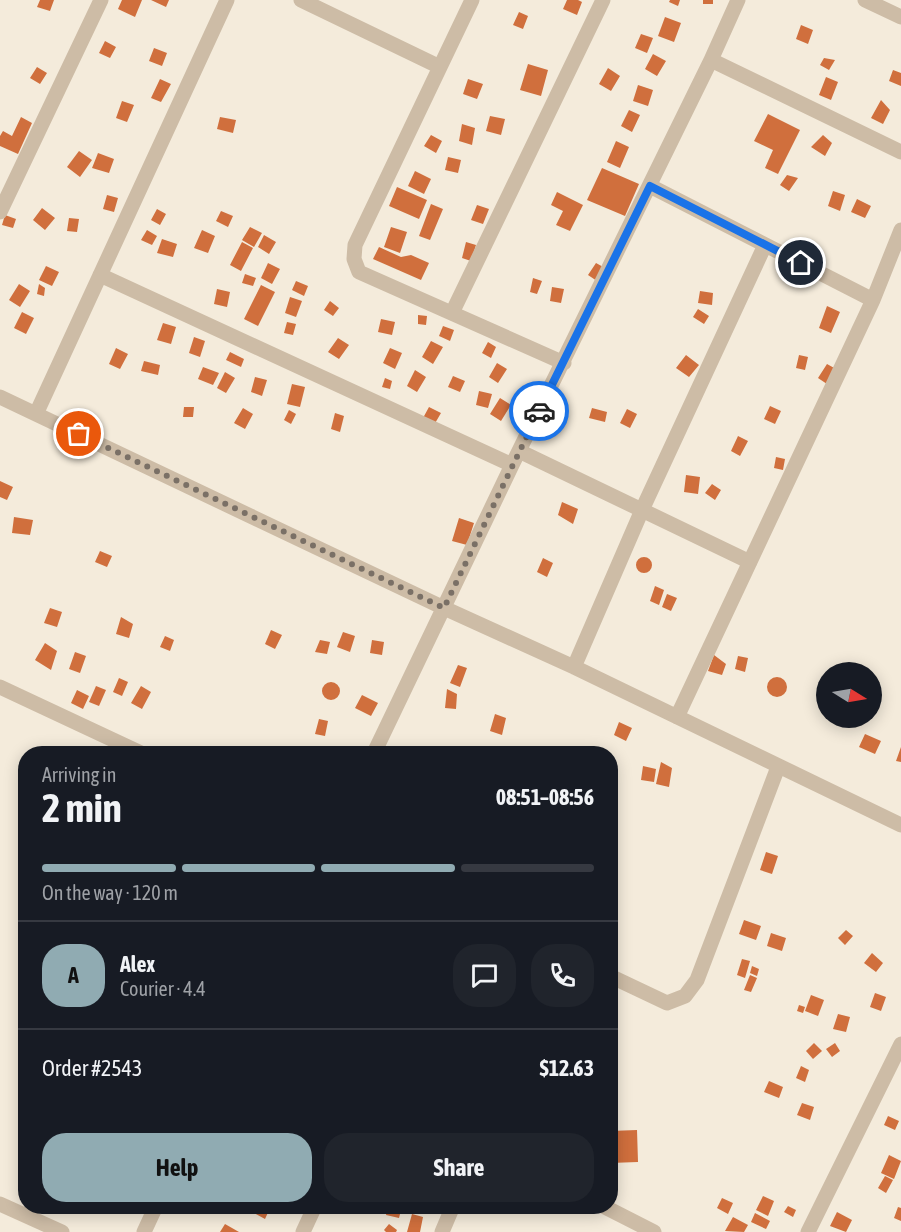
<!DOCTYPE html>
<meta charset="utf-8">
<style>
body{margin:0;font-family:"Asap Condensed",sans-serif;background:#20242c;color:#f1f3f6;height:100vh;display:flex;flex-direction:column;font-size:22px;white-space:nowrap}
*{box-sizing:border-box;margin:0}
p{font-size:20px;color:#9ea1a6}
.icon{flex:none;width:33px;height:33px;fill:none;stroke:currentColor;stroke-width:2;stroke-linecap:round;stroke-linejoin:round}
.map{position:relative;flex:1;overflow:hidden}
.sheet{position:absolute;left:18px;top:746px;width:600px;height:468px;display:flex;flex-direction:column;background:#171b24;border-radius:24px;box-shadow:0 3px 15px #0003}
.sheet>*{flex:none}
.needle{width:39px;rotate:101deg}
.buttons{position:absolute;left:816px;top:662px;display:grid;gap:12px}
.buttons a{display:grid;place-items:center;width:66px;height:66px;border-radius:50%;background:#171b24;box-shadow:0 3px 15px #0003;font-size:30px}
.pin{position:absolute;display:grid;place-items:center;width:51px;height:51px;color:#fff;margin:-26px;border:3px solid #fff;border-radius:50%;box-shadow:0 2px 6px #0007}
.courier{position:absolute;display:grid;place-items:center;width:60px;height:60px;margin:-30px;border:4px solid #1a73e8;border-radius:50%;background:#fff;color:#222;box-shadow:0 2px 8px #0007}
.head em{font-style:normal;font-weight:700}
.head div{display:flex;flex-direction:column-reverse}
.head{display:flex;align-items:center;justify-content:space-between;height:102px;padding:0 24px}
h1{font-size:39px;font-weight:700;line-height:45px}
.bar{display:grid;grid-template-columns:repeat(4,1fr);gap:9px 6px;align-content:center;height:72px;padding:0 24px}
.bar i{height:8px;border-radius:4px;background:#363941}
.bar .active{background:#90abb2}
.bar p{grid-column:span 4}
.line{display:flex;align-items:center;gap:15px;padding:0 24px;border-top:2px solid #363941}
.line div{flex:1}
.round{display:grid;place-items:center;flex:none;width:63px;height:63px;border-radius:24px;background:#20242c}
.cta{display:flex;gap:12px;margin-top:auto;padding:12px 24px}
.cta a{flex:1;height:69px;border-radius:24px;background:#90abb2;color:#111;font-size:24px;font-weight:700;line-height:69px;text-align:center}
.cta a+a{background:#20242c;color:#f1f3f6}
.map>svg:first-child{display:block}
.building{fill:#d06f3d}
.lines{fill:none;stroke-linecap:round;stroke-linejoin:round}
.minor{stroke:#cdbca6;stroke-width:15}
.done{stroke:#7a7066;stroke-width:6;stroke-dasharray:0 10.8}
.route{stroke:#1a73e8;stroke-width:8}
</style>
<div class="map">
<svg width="901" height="1232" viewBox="0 0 901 1232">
<rect width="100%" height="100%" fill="#f4ebdb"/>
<!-- building -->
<path class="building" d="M40,0H54L50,11L37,7Z
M122,0H142L135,17L118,9Z
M151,0H169L166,7Z
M567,0H578L582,2L577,15L563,9Z
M670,0H680L678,6L669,2Z
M703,0H713V4H703Z
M519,12L528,16L523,29L513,25Z
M665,17L681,23L674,42L658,36Z
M801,25L813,30L808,44L796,39Z
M641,34L653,38L647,53L635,48Z
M105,41L116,47L110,58L99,53Z
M154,48L167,53L162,66L149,61Z
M653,54L666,61L657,76L645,69Z
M824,58L835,60L829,70L820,65Z
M528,64L548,70L541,96L520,90Z
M37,67L47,73L40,84L30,78Z
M608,68L620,76L611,91L599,84Z
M893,70L901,73V86L889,81Z
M826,77L838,82L831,100L819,95Z
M160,79L171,84L161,102L151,98Z
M468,79L483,84L477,99L463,94Z
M638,85L653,90L648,106L633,101Z
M881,100L890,110L883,124L871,118Z
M122,101L134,105L127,122L116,118Z
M629,110L640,115L632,132L621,126Z
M768,114L800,130L778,174L765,168L773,150L754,141Z
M490,116L505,119L501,135L486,131Z
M21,117L32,123L18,154L0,146V136L3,131L12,136Z
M220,117L236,120L233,133L217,129Z
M462,124L475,128L472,145L459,141Z
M431,135L442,141L436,153L424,146Z
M823,135L832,143L825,156L811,147Z
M616,141L629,147L620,168L607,162Z
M79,151L92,160L80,177L67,167Z
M98,153L114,159L109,173L92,168Z
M448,157L461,160L458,173L445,170Z
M602,168L639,184L625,216L587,200Z
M415,171L431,179L424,194L408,186Z
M787,175L798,178L789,191L780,185Z
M397,187L427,200L419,219L389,206Z
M833,191L845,195L840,211L828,206Z
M557,192L583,205L570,231L556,225L563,211L551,205Z
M107,195L118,198L114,212L103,209Z
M857,199L871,206L865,218L851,212Z
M431,204L443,209L430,240L419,236Z
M477,205L489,209L483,224L471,220Z
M42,208L55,218L45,230L33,220Z
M157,209L166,214L160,225L151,220Z
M221,211L233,216L228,227L216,221Z
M5,215L16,219L13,228L2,225Z
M69,218L79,219L77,232L67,231Z
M250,227L262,233L254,247L242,240Z
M391,227L407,232L400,253L384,247Z
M147,230L157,236L152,245L141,240Z
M202,230L215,236L208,253L194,248Z
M264,235L276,242L269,254L258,247Z
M162,239L177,244L173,257L157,253Z
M242,242L253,248L241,271L230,265Z
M466,242L476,245L471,261L462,258Z
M379,247L401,257L411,255L429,263L421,280L373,259Z
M268,263L280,269L272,284L261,278Z
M596,263L605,268L597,281L588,275Z
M46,266L59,272L52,286L39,280Z
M245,274L256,278L253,286L242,283Z
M533,278L542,281L537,294L530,292Z
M296,281L308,286L304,296L292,290Z
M19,284L30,291L20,307L9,300Z
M39,284L45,288L44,296L37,294Z
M261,285L275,292L258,326L244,319Z
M552,287L564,289L561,303L550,301Z
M217,289L230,292L227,307L214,304Z
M700,291L713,293L712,305L698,303Z
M290,297L302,301L296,317L285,313Z
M330,301L339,308L333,316L324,310Z
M827,306L840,312L831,333L819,328Z
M698,309L709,316L704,324L693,317Z
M22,312L34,318L26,334L14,328Z
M418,315L427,316L426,325L418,324Z
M381,319L395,322L392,335L378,332Z
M287,322L296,324L293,335L284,333Z
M163,323L176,327L171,344L157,340Z
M443,326L454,330L450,341L439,336Z
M194,337L205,341L200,357L189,353Z
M338,338L349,345L339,359L328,352Z
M431,341L443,347L433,364L422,357Z
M488,342L496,347L491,358L482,353Z
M116,348L128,354L120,369L109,364Z
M390,348L402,353L395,369L383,363Z
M230,352L244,359L241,367L226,360Z
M686,355L699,365L689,377L676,368Z
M799,355L808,357L805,370L796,368Z
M144,361L160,365L158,375L141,371Z
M497,363L507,369L498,383L489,377Z
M827,364L836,369L827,384L818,378Z
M203,367L219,373L213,385L198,379Z
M415,370L426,377L417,392L407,386Z
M225,372L235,378L226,393L217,388Z
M453,376L465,381L460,392L448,387Z
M255,377L267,380L262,396L251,392Z
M385,378L392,381L390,389L382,387Z
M292,384L305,387L300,407L287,404Z
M479,391L492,394L488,408L476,405Z
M527,393L537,399L525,420L515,415Z
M500,398L511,405L501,421L490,414Z
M770,406L781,411L775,424L764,419Z
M184,407H194L193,417H183Z
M429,407L441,413L434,425L423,418Z
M243,408L253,414L245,429L234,423Z
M592,408L607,412L605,422L589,418Z
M627,409L637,414L630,428L620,423Z
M289,410L296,414L291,424L284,420Z
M335,413L344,416L340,432L331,429Z
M738,436L748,441L740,456L731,451Z
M776,457L785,459L783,470L774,468Z
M686,475L700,477L698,494L684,492Z
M0,481L13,487L7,500L0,497Z
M712,484L721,490L715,500L705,493Z
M562,502L578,509L573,524L558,515Z
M14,517L33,520L30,535L12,533Z
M459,518L474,523L467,545L452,541Z
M100,551L112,556L107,567L95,562Z
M636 565a8 8 0 1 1 16 0a8 8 0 1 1-16 0Z
M543,558L553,563L547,577L537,572Z
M655,586L664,590L659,605L650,601Z
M667,594L677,598L671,611L662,607Z
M50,608L62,612L57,627L44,623Z
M121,617L133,624L129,638L116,634Z
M271,630L282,635L275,649L265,644Z
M343,632L355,636L350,652L337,647Z
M165,636L174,640L170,651L160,647Z
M320,640L330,642L327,654L315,652Z
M372,640L384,642L382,655L370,653Z
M45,643L57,651L51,670L35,660Z
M75,652L86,656L80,673L69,669Z
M714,655L726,664L722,675L708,671Z
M738,656L748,658L745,672L735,669Z
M458,665L467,668L460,687L450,683Z
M767 687a10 10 0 1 1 20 0a10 10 0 1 1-20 0Z
M119,678L128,682L122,696L113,692Z
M322 691a9 9 0 1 1 18 0a9 9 0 1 1-18 0Z
M96,686L106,690L99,706L89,702Z
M141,686L151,692L142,709L131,703Z
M823,688L826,690V706L818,702Z
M447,689L457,694L456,709L445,708Z
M77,690L89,696L83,709L71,703Z
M362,695L378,703L371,716L355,708Z
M495,714L506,718L502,735L490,731Z
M319,719L328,721L325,736L315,734Z
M619,722L632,728L626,741L614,735Z
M865,734L881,741L875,754L859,747Z
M901,747V762L896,761Z
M661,762L672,768L669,787L656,784Z
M643,766L656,769L654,782L641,780Z
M766,852L778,856L772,874L760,870Z
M744,920L761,926L756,940L739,934Z
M846,930L853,936L845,945L838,938Z
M771,933L786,938L782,951L767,946Z
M872,953L883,963L876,972L864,963Z
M742,959L750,961L745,978L737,975Z
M752,966L759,969L757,976L750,973Z
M750,975L757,978L751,992L744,990Z
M875,993L886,997L881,1011L870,1007Z
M811,995L824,1000L818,1016L805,1011Z
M799,1005L805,1007L803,1013L797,1011Z
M838,1014L850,1017L846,1032L833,1029Z
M814,1043L822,1051L813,1059L806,1051Z
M835,1043L840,1051L832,1057L826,1049Z
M801,1066L809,1070L805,1082L796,1078Z
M769,1081L783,1087L779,1098L764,1092Z
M802,1103L814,1107L810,1120L797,1115Z
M888,1116L899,1121L895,1130L884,1125Z
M637,1130L638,1162L610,1163V1131Z
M889,1155L901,1161L894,1179L881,1173Z
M885,1176L893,1180L886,1193L878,1188Z
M763,1196L774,1201L768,1216L756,1210Z
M722,1198L733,1203L728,1214L717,1208Z
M240,1206H254L250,1212Z
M258,1206H271L265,1219L254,1213Z
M388,1206H402L399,1218L386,1215Z
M788,1206L796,1210L793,1217L784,1212Z
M898,1207L901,1208V1221L894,1218Z
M837,1212L852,1220L846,1232L830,1226Z
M755,1213L770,1221L766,1229L751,1222Z
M412,1214L423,1217L420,1232H407Z
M733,1217L748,1225L744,1232L725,1231Z
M225,1224L239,1232H220Z
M389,1224L397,1230L396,1232H386L384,1230Z"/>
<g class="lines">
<!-- minor -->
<path class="minor" d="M301,0L440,67
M472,0L355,245L354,259L359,272L564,363
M865,0L901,17
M711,60L901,152
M650,186L873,300
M0,212L101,0
M100,275L512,465
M452,313L603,0
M0,397L444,608L574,667L901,825
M36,414L227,0
M519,451L750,562
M574,667L642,510L765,245
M0,687L141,753
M677,717L873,300L901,230
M374,753L512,465L711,60L738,0
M610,976L667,1003L685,996L697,980L778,767
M0,1204L62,1232
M603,1206L654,1232
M144,1232L156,1206
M303,1232L315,1206
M442,1232L453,1206
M808,1232L901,1044"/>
</g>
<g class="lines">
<!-- done -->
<path class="done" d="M79,434L444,608L539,411"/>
<!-- route -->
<path class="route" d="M539,411L650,186L801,263"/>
</g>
</svg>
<div class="buttons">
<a><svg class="needle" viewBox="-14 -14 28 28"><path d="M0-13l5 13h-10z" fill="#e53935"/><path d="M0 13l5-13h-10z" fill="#9ea1a6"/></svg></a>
</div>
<div class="pin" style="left:79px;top:434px;background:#ea580c"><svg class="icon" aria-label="bag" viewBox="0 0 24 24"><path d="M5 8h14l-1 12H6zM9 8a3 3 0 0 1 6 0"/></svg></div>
<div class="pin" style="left:801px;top:263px;background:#1f2937"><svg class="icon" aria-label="home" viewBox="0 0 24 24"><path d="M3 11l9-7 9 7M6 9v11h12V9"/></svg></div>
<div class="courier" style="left:539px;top:411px"><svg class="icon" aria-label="car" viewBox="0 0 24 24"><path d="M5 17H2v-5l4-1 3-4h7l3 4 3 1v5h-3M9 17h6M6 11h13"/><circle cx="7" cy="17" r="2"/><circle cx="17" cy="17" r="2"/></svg></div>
<section class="sheet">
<div class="head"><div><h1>2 min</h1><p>Arriving in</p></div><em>08:51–08:56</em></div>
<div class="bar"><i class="active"></i><i class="active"></i><i class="active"></i><i></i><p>On the way · 120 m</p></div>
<div class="line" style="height:108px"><b class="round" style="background:#90abb2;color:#111">A</b><div><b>Alex</b><p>Courier · 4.4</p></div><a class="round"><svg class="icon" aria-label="chat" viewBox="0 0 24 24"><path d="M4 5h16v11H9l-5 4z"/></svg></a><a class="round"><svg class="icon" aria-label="phone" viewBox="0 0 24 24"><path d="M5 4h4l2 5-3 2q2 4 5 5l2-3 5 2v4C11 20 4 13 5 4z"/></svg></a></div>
<div class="line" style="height:78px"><div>Order #2543</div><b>$12.63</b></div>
<div class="cta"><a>Help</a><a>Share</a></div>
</section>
</div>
